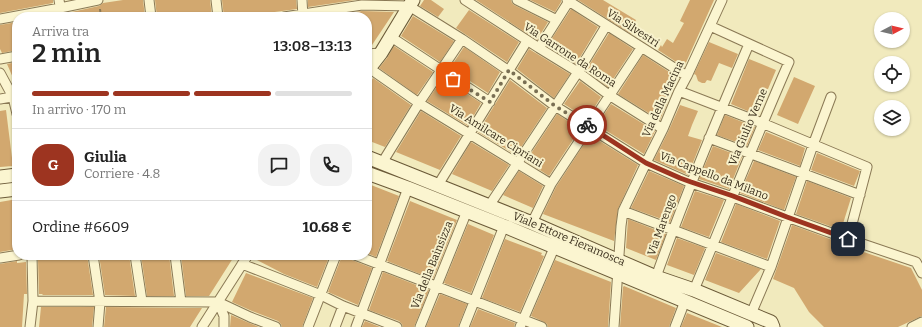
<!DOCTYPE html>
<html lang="it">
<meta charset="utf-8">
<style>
body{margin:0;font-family:Bitter,serif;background:#f2f2f2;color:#222;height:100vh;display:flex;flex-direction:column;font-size:15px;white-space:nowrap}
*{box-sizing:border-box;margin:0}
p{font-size:13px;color:#767676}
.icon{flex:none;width:22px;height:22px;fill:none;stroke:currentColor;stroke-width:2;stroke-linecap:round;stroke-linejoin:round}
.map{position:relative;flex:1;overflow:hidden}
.panel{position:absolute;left:12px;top:12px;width:360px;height:248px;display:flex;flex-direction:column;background:#fff;border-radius:16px;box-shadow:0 1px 3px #0004}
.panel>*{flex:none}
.needle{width:26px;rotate:83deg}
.tools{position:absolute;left:874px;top:12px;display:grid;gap:8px}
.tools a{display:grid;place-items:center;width:36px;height:36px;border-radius:50%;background:#fff;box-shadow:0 1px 3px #0004;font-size:20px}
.pin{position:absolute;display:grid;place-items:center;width:34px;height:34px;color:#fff;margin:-17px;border-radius:8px;box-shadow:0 2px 6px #0006}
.courier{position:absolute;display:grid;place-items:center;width:40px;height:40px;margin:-20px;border:3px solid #9d3420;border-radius:50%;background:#fff;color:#222;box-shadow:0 1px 5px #0007}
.headline em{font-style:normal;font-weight:600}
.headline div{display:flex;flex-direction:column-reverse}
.headline{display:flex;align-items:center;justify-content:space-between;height:68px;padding:0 20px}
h1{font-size:26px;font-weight:600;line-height:30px}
.bar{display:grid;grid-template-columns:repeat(4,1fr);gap:6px 4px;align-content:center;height:48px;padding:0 20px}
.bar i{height:5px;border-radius:3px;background:#e0e0e0}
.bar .on{background:#9d3420}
.bar p{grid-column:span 4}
.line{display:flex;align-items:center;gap:10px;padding:0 20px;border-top:1px solid #e0e0e0}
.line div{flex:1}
.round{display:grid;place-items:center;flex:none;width:42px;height:42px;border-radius:16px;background:#f2f2f2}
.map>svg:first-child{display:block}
.building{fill:#d2a86f}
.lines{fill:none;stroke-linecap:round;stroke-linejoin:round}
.street-casing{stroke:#8a7955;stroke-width:11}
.secondary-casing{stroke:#6b5a38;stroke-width:15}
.path{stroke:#8a7955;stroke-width:2;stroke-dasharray:3 2;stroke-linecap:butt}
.street{stroke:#fbf5d0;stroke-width:9}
.secondary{stroke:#fbf5d0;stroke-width:13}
.done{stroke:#796f54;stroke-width:4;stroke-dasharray:0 7.2}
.route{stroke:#9d3420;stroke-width:5}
.labels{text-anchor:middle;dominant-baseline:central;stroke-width:4;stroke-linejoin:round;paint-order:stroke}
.street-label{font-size:11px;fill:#382d1b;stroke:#f8f2cd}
</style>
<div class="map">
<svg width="922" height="327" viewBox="0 0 922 327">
<rect width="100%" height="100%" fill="#f1eabd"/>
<!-- building -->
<path class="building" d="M0,0H53V3L0,13Z
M123,0H143L145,17H68L67,13L99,6L103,3Z
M155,0H210L212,17H157Z
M222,0H296L297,9L237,17H224Z
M308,0H355L308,7Z
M424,0H431L444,9L438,17L420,6Z
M476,0H511L512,3L514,5L548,22L537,40Z
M530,0H561V2L555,12Z
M578,0H603L636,20L633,26L635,27L631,34Z
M690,0H714L684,67L658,50L661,45L662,47L667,39L673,43L684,23L680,21Z
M571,9L598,27L576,64L547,46Z
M469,10L519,42L507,62L456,28Z
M362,11L394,12L370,48H367V17H323Z
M413,16L454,41L440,62L401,36Z
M17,22V50L2,53L0,49V25Z
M609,33L633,49L608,87L586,70Z
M709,42L738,54L732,68L719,63L711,81L707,80L705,83H702L698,81L696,75L694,74Z
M394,46L433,72L417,95L379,68L387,58Z
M464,47L500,72L488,93L450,68Z
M529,49L570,74L554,98L517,69Z
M643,55L677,77L666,101H668L660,120L618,94Z
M749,59L776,70L757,115L731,104Z
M17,62V87L7,64Z
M794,77L815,86L798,124L777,115Z
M373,78L411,105L385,147L367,140V88Z
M443,78L481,103L468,126L427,101Z
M510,80L547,108L516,155L478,132Z
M580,81L601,97L587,119L564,104Z
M611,104L655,131L644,154L597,125Z
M680,105L698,111L692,125L688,136L702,140L688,175L654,160L668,132Z
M6,110L13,166L0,167V111Z
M421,111L461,136L440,170L396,152Z
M557,114L580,129L549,176L526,161Z
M725,115L755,127L747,146L717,135Z
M766,132L805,148L800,166L758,150Z
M590,135L638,165L618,209L614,241L543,214L556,187Z
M471,142L509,165L492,191L452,174Z
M713,146L742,157L729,189L699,179Z
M817,153L860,171L854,186L811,170Z
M754,161L796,177L784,210L740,193Z
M519,171L543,186L533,208L503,195Z
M649,171L684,186L670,222L631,208Z
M807,181L851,198L841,230L796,214Z
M371,185L399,196L376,257L367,253V194Z
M695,191L724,200L709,237L681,227Z
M17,199V249L0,252V202Z
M410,201L457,220L433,279L387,261Z
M736,204L780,221L767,259L721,242Z
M628,219L666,234L656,260L626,248Z
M468,224L494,235L471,293L444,283Z
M792,225L838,242L837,243L911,268L922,290V316L898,327H824L809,312L794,288L773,279Z
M677,238L705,248L694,275L667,265Z
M505,239L542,253L541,255L544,256L520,312L482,298Z
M716,253L761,269L739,293L705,280Z
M87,255L93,295H42L43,294H39L38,260Z
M99,255H129L135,296L105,295Z
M141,255H169L174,296H147Z
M181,255H235L209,296H186Z
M254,255H325L329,257L317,287L284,274L253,258Z
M342,256L372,268L358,305L328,292Z
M555,260L611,282L608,327H548L547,324L544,322L531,316Z
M17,261V263L26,262L27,294H24L22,327H0V264Z
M383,272L429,290L414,327H403L402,324L399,321L369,310Z
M246,273L313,298L302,327H282L281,324L278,321L252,311L232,302Z
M624,286L676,308L669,327H620L623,287Z
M440,294L467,304L458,327H426Z
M41,307H94L92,327H39Z
M106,307L181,308H202L190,327H104Z
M478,309L515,323L514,327H470Z
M687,313L722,327H681Z
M231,315L247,322L259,327H230Z
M365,321L380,327H362Z"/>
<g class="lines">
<!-- street casing -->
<g class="street-casing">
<path id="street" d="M59,0L62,17
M149,0L151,17
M216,0L218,17
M302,0L303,17
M465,0L539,48L578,72L609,95L663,129
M517,0L557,20
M567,0L687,76
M284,17L362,5L409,6L462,39L509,71L555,106L646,163L691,183L733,197L787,217L848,239L916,262L922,273
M0,19L60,8L98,0
M391,37L490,102
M539,48L569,1
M367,54L381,53
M0,59L17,56
M369,68L419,103L551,184
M0,73L13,97L17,114
M679,91L762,123L867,167L848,239
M0,99L17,96
M709,138L860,195
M382,163L419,103L462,39
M438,185L527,41
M489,206L578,72L606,26
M623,211L771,267
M532,223L551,184L641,48
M93,255L100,302L98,327
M135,255L142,301
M175,255L181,302
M355,255L542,327
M0,258L19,255
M242,264L321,295L343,306L397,327
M656,277C684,198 716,121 749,44
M694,290C726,214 756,137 789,62L710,26
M33,301L218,302L250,317L276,327
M218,302L224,316V327
M751,314L771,267L813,145L831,97
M30,327L33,301L32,255
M202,327L248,255
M308,327L336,255
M335,327L343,306
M356,327L408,188
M420,327L467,211
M464,327L504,226
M520,327L554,248
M614,327L621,226L623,211L646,163L663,129L679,91L687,76L722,0
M675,327L685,301
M912,327L922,322"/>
</g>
<!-- secondary casing -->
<g class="secondary-casing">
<path id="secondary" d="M367,71L381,53L413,0
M367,157L532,223L656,277L694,290L771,322L773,327
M367,173L408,188L504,226L747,327
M0,177L17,175
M0,191L17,189"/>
</g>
<!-- path -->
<path class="path" d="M100,9L101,17"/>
<!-- street -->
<use href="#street" class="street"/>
<!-- secondary -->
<use href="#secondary" class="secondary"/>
</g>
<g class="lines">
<!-- done -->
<path class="done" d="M453,79L490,102L509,70L555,106L587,125"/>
<!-- route -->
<path class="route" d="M587,125L646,163L680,178L691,182L733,196L787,217L848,239"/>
</g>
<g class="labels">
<!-- street labels -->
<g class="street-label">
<text transform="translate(633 28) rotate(33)">Via Silvestri</text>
<text transform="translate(570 55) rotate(33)">Via Garrone da Roma</text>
<text transform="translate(663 99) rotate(-65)">Via della Macina</text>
<text transform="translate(748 127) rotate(-67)">Via Giulio Verne</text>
<text transform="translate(496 136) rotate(32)">Via Amilcare Cipriani</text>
<text transform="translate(714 176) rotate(21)">Via Cappello da Milano</text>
<text transform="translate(662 225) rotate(-70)">Via Marengo</text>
<text transform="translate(569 239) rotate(23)">Viale Ettore Fieramosca</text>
<text transform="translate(432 265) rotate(-68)">Via della Bainsizza</text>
</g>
</g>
</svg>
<div class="tools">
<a><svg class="needle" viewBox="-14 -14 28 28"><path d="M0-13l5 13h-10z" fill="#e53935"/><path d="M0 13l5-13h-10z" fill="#767676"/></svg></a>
<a><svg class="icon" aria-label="locate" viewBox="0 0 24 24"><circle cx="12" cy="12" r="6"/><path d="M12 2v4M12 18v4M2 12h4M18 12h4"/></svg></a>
<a><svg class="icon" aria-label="layers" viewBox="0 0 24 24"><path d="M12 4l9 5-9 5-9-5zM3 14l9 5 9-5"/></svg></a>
</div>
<div class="pin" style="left:453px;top:79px;background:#ea580c"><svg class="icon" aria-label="bag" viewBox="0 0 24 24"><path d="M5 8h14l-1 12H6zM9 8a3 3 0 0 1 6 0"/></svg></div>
<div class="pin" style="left:848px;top:239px;background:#1f2937"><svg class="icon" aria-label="home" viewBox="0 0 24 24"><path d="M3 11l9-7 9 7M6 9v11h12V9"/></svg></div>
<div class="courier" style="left:587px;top:125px"><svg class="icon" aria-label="bike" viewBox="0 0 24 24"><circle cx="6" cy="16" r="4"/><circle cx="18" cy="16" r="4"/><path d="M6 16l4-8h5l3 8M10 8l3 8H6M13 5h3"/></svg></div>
<section class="panel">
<div class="headline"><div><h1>2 min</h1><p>Arriva tra</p></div><em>13:08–13:13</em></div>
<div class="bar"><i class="on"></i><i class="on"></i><i class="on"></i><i></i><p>In arrivo · 170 m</p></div>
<div class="line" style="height:72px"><b class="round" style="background:#9d3420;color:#fff">G</b><div><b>Giulia</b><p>Corriere · 4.8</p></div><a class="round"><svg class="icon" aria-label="chat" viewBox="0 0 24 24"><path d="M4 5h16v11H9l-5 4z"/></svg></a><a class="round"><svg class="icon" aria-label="phone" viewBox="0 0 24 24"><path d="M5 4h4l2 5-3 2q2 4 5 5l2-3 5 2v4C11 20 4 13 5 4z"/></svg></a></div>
<div class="line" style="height:52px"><div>Ordine #6609</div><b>10.68 €</b></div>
</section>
</div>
